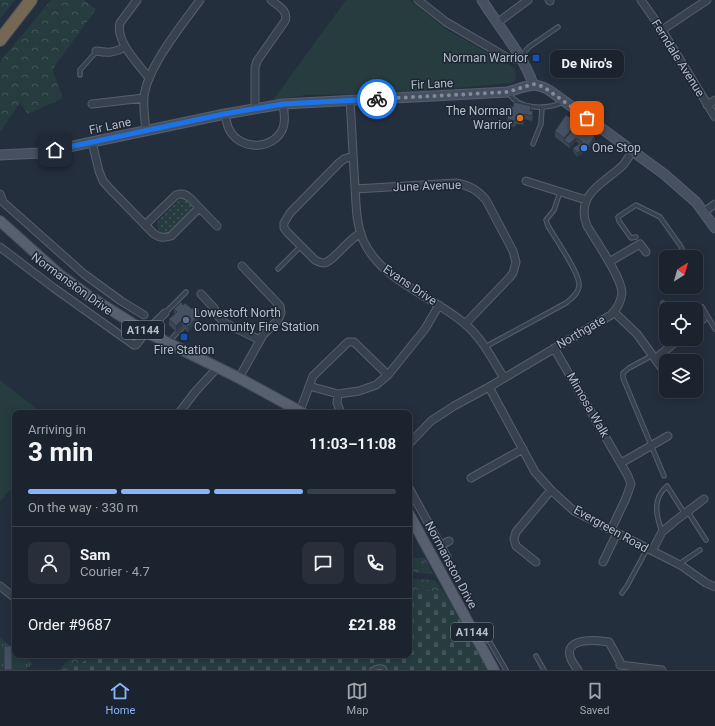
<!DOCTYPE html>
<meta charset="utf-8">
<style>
body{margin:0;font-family:Roboto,sans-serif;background:#282f3a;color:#f1f3f6;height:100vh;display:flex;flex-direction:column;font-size:15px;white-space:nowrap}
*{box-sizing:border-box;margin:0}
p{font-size:13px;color:#a0a4aa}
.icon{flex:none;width:22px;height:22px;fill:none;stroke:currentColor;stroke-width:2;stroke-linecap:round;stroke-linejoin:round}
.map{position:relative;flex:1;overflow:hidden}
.drawer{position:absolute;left:12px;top:410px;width:400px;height:248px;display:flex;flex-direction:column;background:#1b232e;border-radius:8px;box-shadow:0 2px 10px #0003,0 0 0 1px #39404a}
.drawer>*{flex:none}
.needle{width:26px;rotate:37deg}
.buttons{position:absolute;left:659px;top:250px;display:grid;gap:8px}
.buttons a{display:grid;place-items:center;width:44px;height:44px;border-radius:8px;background:#1b232e;box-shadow:0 2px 10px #0003,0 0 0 1px #39404a;font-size:20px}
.pin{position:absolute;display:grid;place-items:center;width:34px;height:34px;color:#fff;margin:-17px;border-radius:8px;box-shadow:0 2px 6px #0006}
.courier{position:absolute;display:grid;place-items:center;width:40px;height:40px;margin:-20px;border:3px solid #1a73e8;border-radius:50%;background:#fff;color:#222;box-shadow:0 1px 5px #0007}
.bubble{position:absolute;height:28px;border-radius:8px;background:#1b232e;box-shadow:0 2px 10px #0003,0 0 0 1px #39404a;font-size:13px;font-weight:700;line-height:28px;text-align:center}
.headline em{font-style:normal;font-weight:700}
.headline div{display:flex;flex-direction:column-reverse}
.headline{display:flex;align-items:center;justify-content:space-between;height:68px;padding:0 16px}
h1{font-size:26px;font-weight:700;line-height:30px}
.bar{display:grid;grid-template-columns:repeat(4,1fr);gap:6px 4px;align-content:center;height:48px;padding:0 16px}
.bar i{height:5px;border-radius:3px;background:#39404a}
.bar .on{background:#8ab4f8}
.bar p{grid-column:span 4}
.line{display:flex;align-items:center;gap:10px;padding:0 16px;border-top:1px solid #39404a}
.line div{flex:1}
.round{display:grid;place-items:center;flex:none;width:42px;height:42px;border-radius:8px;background:#282f3a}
.tabs{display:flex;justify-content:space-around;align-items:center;height:56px;border-top:1px solid #39404a;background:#1b232e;font-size:11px;color:#a0a4aa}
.tabs a{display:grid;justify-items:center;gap:2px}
.tabs .on{color:#8ab4f8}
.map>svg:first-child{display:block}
.grass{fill:url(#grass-dots)}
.forest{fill:url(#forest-crowns)}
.cemetery{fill:url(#cemetery-stones)}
.park{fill:url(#park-tufts)}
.garden{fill:#263c3f}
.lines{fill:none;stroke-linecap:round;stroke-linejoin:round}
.lane-casing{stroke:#565f6c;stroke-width:5.5}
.street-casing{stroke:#565f6c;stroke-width:9}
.secondary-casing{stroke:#565f6c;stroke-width:11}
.primary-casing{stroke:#414a57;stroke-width:12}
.highway-casing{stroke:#434c59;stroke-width:14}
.lane{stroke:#38414e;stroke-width:3.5}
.street{stroke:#38414e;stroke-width:7}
.secondary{stroke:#465061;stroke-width:9}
.primary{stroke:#56606e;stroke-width:10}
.highway{stroke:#746855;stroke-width:12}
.wall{fill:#3b4654}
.shaded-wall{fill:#303945}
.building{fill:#455162;stroke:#303945}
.done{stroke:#828b98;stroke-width:4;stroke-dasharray:0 7.2}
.route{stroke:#1a73e8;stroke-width:5}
.transit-dot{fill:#1a4fb4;stroke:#1d2633;stroke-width:1.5}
.food-dot{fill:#e8710a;stroke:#1d2633;stroke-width:1.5}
.shop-dot{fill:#3f7fe0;stroke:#1d2633;stroke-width:1.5}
.service-dot{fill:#5c6f8a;stroke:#1d2633;stroke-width:1.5}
.labels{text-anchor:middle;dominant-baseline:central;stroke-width:3;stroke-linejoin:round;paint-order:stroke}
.shield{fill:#1d2633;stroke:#878f9c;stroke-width:1}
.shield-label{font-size:11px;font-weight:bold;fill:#b4bcc9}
.poi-label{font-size:12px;fill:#b4bcc9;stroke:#1d2633;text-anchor:end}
.street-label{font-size:12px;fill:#b4bcc9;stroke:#1d2633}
</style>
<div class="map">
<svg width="715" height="670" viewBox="0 0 715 670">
<defs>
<pattern id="grass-dots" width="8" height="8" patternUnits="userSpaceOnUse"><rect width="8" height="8" fill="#263c3f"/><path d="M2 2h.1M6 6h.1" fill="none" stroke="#435659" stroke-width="1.8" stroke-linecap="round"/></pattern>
<pattern id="forest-crowns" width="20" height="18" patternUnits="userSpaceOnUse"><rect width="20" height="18" fill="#263c3f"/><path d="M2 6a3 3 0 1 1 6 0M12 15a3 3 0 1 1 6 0" fill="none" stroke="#435659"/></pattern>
<pattern id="cemetery-stones" width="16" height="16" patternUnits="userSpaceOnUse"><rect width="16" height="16" fill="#263c3f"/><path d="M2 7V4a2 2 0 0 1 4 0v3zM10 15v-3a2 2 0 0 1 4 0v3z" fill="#435659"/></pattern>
<pattern id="park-tufts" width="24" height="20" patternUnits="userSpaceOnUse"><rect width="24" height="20" fill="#263c3f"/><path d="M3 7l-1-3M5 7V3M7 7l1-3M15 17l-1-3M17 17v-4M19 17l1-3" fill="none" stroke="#435659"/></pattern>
</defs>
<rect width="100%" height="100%" fill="#242f3e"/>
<!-- grass -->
<path class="grass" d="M183,197L193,205C194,208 194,208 192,211C190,214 186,217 183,220C176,227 162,245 157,226L158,221L181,198Z"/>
<!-- forest -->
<path class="forest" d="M0,0H15L0,19Z
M51,0H84L96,9L52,70L63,98L28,114L20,103L0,132V62Z
M409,558H425L433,574L409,572Z
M409,579L435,580L444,592L409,589Z
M75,655H95L69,670H59L64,664Z"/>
<!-- cemetery -->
<path class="cemetery" d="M409,589L444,592L488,670H69L95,655H409Z"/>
<!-- park -->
<path class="park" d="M0,638L15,649V655H22L33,663L26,670H0Z"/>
<!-- garden -->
<path class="garden" d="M346,0H410L444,28L515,68L516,79L512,83L403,93L307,95L273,100Z
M0,380L42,413H15V485L0,501Z"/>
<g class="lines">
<!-- lane casing -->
<g class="lane-casing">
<path id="lane" d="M521,56L529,47L558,27
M80,75V70L96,52
M508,92C518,110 546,110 563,102
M533,144L541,124L542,107
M636,237L631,238L619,221L618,217L636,205L660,217L680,245L686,256
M278,269L301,246
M663,303L666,309
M702,307L715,329
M165,313L186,292
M170,343L173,337L183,327
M485,347L566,303C571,299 578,294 579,286C581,275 555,238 548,226L546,220L554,210L560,192
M653,355L629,368L623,373V378L664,476
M688,512L706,540
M662,532C656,515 652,499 667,486L685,514
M679,564L700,550
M622,593L627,586L647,549
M481,643L488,639L506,670
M536,656L544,670
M372,670C376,667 379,666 384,668L385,670"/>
</g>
<!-- street casing -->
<g class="street-casing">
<path id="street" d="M137,0L120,23C115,41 139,65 149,78
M418,0L446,22L508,58L516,59L520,57
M549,0L550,1
M641,0L662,30L715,117
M497,23L528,0
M662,30L707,0
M96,51C109,53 113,53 125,47
M350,101C352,129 353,158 355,186C356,204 356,223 363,240C381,281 433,296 465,324C482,338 492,359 504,378
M92,104L144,98
M707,105L715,100
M255,108V67L257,61L285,21C289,11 278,6 271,0
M225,114C226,120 227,126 230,131C242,151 274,150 283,128C286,120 284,112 283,104
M146,131C145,120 143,107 144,97C147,67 182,25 200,0
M92,142L99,171L103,181L110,189L154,234C160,238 164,238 171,236L199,208
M353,156L344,159L339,163L290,213L284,223V228L288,233L315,260C317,261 320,263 324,263C333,262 349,238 361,233
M526,181L586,200
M355,189L456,183C469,185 478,190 486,200L513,251L516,262L513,273L510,277L465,324
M0,194L3,202L84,274L121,301L144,315
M704,212L715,204
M145,225L176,195C182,193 185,194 190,198L217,226
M0,247L54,288L134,345H136L146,332L165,313
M609,262L640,244L646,252
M201,294L214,308L217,315L225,323L260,340
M614,312L637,334L666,374
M696,325L703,319
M554,348L628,476L631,484L626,498L611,530
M655,359L679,339
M239,378L263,335L278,320L281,313L280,306L242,266
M309,386L338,394L359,391L376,385L388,375L425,329L439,305
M489,387L535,472L551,490L574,511L682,566L706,583L715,587
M338,394L337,403L341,413
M300,411L313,376L348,342H354L388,375
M179,413L195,392L218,367
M409,444L431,421L454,406L489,387L611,315C617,309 621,302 622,293C622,278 596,241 587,226C575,195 602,184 621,167C626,163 629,156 632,151
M621,463L668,436
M471,478L523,449
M409,488L447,557
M442,545L449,541
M652,551L662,532L675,521L704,499
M536,562L516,546L514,539L516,532L551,490
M603,562L617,533
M0,586L15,598
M620,665L662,670
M578,670C575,666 571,661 570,656C565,637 599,640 609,642L620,662V665"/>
</g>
<!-- secondary casing -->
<g class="secondary-casing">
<path id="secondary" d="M482,0C499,27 523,55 533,84
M0,155L40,153L225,114L283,104L508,92C525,87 532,81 549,90L664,174L696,202L715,228"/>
</g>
<!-- primary casing -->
<g class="primary-casing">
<path id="primary" d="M0,221L59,274L89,296L146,332L239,378L303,413
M409,514L494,670"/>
</g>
<!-- highway casing -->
<g class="highway-casing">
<path id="highway" d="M0,40L31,0"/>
</g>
<!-- lane -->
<use href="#lane" class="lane"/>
<!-- street -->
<use href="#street" class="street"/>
<!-- secondary -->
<use href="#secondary" class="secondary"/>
<!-- primary -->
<use href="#primary" class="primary"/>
<!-- highway -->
<use href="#highway" class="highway"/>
</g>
<!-- wall -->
<path class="wall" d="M531,111L533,117L532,121L524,119L523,125L516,124L515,127L507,125V119Z
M578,124L595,140L588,150L577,157L573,151V148L579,144L576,141L569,148L555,137V131Z
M174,309H192L199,316L198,317V321L188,332L182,326L176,332L169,325V319L174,315Z"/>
<!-- shaded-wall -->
<path class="shaded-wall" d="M524,114V119L523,125V120Z
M578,122V128L564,140V138Z
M595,136V140L588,150L577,157V153Z
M576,138V141L569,148V144Z
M199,310V316L198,317V321L188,332V327L196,314Z
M182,320V326L176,332V326Z"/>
<!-- building -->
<path class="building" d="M514,102L531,106L530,111H533L532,116L524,114L523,120L516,118L515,121L507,119L510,106L513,107Z
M566,115L578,122L564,138L555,131Z
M578,124L595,136L588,146L577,153L573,148L582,142L576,138L569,144L564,140Z
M181,302L183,305L185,303L192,309L195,306L199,310L196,314L198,316L188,327L182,320L176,326L169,319L177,312L174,309Z
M4,646H12V670H4Z"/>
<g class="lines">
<!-- done -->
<path class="done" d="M377,99L508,92L533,84L541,86L548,90L587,118"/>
<!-- route -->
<path class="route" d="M55,150L224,114L283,104L377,99"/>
</g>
<!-- markers -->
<g class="transit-dot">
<rect x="532" y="54" width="8" height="8" rx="2"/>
<rect x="180" y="333" width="8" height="8" rx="2"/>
</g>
<circle class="food-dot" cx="520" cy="118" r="4"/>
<circle class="shop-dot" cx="584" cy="148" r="4"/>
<circle class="service-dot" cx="186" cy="320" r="4"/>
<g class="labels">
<!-- shield labels -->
<g class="shield">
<rect x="122" y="321" width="42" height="18" rx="3"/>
<rect x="451" y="623" width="42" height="18" rx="3"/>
</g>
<g class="shield-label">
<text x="143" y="330">A1144</text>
<text x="472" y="632">A1144</text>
</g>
<!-- poi labels -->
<g class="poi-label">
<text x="528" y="58">Norman Warrior</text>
<text x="512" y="111">The Norman<tspan x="512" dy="14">Warrior</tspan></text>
<text x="592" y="148" text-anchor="start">One Stop</text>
<text x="194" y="313" text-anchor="start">Lowestoft North<tspan x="194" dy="14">Community Fire Station</tspan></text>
<text x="184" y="350" text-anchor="middle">Fire Station</text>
</g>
<!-- street labels -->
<g class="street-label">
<text transform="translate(678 58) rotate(58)">Ferndale Avenue</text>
<text transform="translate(432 84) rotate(-3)">Fir Lane</text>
<text transform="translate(110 126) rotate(-12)">Fir Lane</text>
<text transform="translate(427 186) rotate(-2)">June Avenue</text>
<text transform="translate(72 284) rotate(36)">Normanston Drive</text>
<text transform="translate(410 285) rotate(34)">Evans Drive</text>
<text transform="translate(581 332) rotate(-30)">Northgate</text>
<text transform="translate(588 405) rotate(60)">Mimosa Walk</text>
<text transform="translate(611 529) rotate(29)">Evergreen Road</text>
<text transform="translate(451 565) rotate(62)">Normanston Drive</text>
</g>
</g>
</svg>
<div class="buttons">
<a><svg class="needle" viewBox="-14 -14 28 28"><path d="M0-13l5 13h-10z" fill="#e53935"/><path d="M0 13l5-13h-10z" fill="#a0a4aa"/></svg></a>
<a><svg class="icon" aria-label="locate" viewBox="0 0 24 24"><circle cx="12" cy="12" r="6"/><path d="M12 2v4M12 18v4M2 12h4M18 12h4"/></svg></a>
<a><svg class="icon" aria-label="layers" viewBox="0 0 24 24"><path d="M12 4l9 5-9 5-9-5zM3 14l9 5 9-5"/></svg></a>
</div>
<div class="pin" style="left:587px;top:118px;background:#ea580c"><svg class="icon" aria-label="bag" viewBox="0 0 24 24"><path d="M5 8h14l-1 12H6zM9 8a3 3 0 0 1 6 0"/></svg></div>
<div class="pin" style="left:55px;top:150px;background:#1f2937"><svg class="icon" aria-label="home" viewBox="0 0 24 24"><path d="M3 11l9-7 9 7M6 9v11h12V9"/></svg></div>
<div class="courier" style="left:377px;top:99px"><svg class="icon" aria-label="bike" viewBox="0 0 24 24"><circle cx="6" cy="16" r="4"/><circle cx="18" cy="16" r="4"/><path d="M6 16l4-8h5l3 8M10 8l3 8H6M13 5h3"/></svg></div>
<div class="bubble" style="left:550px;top:50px;width:74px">De Niro's</div>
<section class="drawer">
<div class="headline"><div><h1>3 min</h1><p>Arriving in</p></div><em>11:03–11:08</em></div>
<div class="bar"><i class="on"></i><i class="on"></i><i class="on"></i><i></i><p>On the way · 330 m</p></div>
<div class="line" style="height:72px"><a class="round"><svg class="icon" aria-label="person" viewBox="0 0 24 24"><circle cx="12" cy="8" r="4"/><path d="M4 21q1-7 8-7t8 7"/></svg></a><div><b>Sam</b><p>Courier · 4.7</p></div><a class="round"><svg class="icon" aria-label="chat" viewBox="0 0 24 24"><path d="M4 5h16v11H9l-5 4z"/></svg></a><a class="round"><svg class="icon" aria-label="phone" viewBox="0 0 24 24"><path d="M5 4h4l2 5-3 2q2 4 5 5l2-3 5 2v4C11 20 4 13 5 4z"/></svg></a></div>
<div class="line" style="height:52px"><div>Order #9687</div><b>£21.88</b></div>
</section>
</div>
<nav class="tabs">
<a class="on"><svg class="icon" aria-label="home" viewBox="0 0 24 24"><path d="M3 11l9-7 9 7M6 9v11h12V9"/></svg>Home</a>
<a><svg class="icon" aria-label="map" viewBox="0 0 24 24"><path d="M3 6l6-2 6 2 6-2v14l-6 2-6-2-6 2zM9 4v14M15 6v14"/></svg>Map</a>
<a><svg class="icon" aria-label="saved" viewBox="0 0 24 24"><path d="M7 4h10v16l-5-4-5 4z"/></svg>Saved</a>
</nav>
